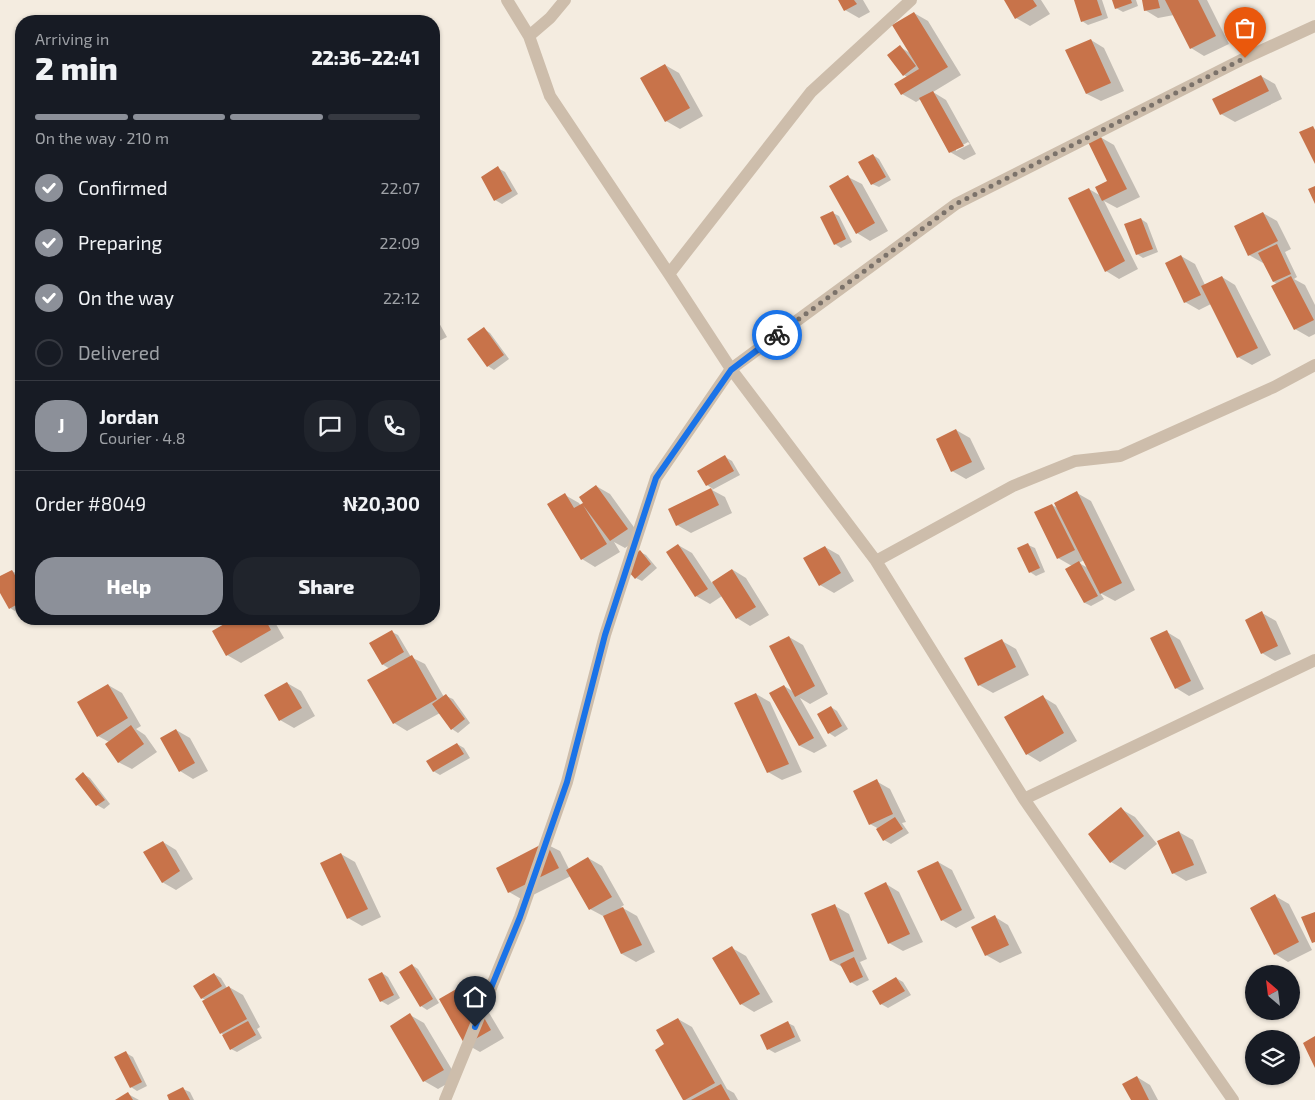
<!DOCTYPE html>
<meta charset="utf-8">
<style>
body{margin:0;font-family:"Exo 2",sans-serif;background:#20242c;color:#f1f3f6;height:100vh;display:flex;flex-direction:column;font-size:19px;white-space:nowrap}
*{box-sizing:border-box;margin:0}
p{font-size:16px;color:#9ea1a6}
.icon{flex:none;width:28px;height:28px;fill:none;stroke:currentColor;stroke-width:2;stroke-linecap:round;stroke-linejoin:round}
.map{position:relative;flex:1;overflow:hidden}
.details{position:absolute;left:15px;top:15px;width:425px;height:610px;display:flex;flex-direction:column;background:#171b24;border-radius:20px;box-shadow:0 1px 4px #0004}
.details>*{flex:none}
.needle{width:32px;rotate:332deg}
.buttons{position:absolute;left:1245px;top:965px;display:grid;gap:10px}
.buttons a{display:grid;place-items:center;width:55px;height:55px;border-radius:50%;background:#171b24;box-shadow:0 1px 4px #0004;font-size:25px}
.pin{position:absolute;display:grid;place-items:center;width:42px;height:42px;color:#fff;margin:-51px -21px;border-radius:50% 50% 50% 0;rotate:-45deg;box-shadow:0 0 5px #0007}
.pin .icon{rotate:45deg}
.courier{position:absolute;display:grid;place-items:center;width:50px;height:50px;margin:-25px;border:4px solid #1a73e8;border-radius:50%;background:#fff;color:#222;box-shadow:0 1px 6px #0007}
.overview em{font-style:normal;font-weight:800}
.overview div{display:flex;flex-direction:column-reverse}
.overview{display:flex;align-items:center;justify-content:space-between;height:85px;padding:0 20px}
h1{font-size:32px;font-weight:800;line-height:38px}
.bar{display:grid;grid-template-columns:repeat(4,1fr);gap:8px 5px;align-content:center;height:60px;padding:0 20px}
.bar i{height:6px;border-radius:4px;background:#363941}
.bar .selected{background:#8c9099}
.bar p{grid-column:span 4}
.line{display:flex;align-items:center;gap:12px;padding:0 20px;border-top:1px solid #363941}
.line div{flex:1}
.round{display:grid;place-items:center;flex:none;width:52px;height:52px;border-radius:20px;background:#20242c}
ol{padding:0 20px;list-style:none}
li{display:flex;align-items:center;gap:15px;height:55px}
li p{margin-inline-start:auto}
li .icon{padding:5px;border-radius:50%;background:#8c9099;color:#fff;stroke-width:4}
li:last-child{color:#9ea1a6}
li i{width:28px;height:28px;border:2px solid #363941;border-radius:50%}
.action{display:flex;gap:10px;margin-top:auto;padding:10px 20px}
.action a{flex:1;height:58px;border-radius:20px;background:#8c9099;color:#fff;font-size:20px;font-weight:800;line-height:58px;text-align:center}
.action a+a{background:#20242c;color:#f1f3f6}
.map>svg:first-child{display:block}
.shadow{fill:#0003;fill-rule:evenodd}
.building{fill:#c8734a}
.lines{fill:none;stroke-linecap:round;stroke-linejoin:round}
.minor{stroke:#cdbdab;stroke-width:12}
.done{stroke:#7b726a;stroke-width:5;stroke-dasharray:0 9}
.route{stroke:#1a73e8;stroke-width:6}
</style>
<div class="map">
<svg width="1315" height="1100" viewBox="0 0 1315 1100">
<rect width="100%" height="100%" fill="#f4ece0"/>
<!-- shadow -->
<path class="shadow" d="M840,0H863L870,12L859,18L845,10Z
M1005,0H1041L1050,14L1030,26L1016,18Z
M1075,0H1102L1108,18L1088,25L1082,21Z
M1114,0H1136L1138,6L1123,12L1116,8Z
M1143,0H1207L1229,44L1204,56L1191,48L1174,15L1158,18L1145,10Z
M914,13L928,21L961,75L933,92L946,100L976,154L964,160L950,152L921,99L916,102L902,94L907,77L904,75L900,47L910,53ZM968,142L970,144L956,151V149Z
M1091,40L1104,48L1124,91L1101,101L1087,94Z
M665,65L679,73L703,116L680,129L666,121Z
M1261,76L1275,84L1282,99L1235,122L1221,114Z
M1100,137L1114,145L1140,197L1117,208L1104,201L1138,269L1119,279L1106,271L1089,189L1101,196L1109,181Z
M873,155L879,159L891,180L879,187L872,184Z
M498,168L505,172L518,194L502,204L495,200Z
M848,177L862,184L888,231L870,241L857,233Z
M833,213L839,216L852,242L841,248L835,244Z
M1263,213L1277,221L1291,249L1285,252L1297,277L1294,279L1305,285L1315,305V334L1309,337L1295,329L1277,284L1274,282L1264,262L1263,263L1249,255Z
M1141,219L1147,223L1158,252L1143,258L1137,254Z
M1181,256L1195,264L1205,285L1222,277L1235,285L1271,355L1252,365L1238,357L1211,304L1199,310L1185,302Z
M434,314L447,337L435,343L434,342Z
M484,329L490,333L509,359L494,370L488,366Z
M956,430L970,438L985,469L966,479L952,471Z
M725,457L732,461L740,475L712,490L725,497L732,513L691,533L677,525L670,510L713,489L707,485Z
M596,486L610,494L641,537L625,548L614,542L620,552L595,567L582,559L565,495L579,503L581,506L585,503Z
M1077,493L1091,501L1135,590L1115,601L1100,593L1104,599L1091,606L1085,603L1066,570L1072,566L1058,558L1052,505L1059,509ZM1084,560L1088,568L1079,563Z
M678,545L692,553L712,583L733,570L746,578L769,615L750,626L737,618L722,596L710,604L696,596L668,552Z
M1028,545L1035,548L1045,572L1036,576L1030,572Z
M825,547L839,555L854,581L834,593L820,585Z
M640,552L646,555L657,568L642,581L636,578Z
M12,571L21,576V615L10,608L0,590V578Z
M1262,613L1276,621L1291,654L1275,661L1262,653Z
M236,619H273L284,638L241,663L227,655L214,632Z
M392,619H403L397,622Z
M392,632L398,635L411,657L425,664L444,697L446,696L453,699L470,723L458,733L452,729L440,713L407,731L394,723L390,669L382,664Z
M1167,632L1180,640L1204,689L1189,696L1176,688Z
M789,637L803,645L828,694L810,704L800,698L827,746L814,753L800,746L771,693L784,686L794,692Z
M1002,641L1016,649L1029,675L993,693L979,685Z
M287,683L301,691L315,716L294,728L280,720Z
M108,685L122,693L141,726L136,729L145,735L157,752L132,769L118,762L109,742L98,736Z
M756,694L770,702L802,772L782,780L768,772Z
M1043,697L1056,705L1077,741L1040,762L1027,754Z
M831,707L837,711L848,729L835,737L829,733Z
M176,730L190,738L208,771L193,779L180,771Z
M457,744L464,748L470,758L440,775L433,771Z
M83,774L90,778L110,804L104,809L97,805Z
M876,781L890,789L906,822L902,823L909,833L891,844L884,840L878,830L879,829L870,824L854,791Z
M1121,809L1135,817L1157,844L1125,870L1111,862Z
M1179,832L1193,840L1207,873L1186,881L1173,873Z
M163,842L176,850L193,879L176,890L162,882Z
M546,844L560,851L569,869L588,858L602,866L624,905L621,907L637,916L655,952L636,962L622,954L605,917L590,909L571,876L523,900L509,892Z
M341,854L355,862L381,917L362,926L348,918Z
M938,862L952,870L975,918L956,928L942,920Z
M886,884L899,892L923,942L903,951L889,943Z
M1275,896L1289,904L1312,950L1288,962L1275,954Z
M835,906L849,914L867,959L860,962L869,980L857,986L851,982L844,968L831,961L813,915Z
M995,917L1008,925L1022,953L1000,963L986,955Z
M732,948L746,956L773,1002L754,1012L741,1004Z
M412,965L418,969L439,1003L427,1010L421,1006Z
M382,973L388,977L400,998L388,1005L381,1001Z
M214,974L221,978L227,988L229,987L243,995L260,1027L257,1029L262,1038L237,1052L231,1049L224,1035L221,1033L206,1000L201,998Z
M896,978L903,982L911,995L888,1008L881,1004Z
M465,986L478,994L504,1038L480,1052L466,1044Z
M410,1015L424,1023L457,1078L438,1089L424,1081L391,1026Z
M678,1019L692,1027L727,1089L734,1093L738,1100H685L666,1045Z
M788,1023L794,1026L801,1041L775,1053L768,1049Z
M126,1053L133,1057L147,1086L137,1091L131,1087Z
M1137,1077L1150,1085L1158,1100H1132Z
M183,1089L190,1092L194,1100H170Z
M128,1094L139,1100H118Z"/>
<!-- building -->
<path class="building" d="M838,0H854L857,4L844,11Z
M1004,0H1033L1037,6L1015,19Z
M1074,0H1097L1102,15L1081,22Z
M1112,0H1131L1132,3L1115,9Z
M1142,0H1158L1160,8L1144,11Z
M1165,0H1198L1216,36L1190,49Z
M914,12L948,67L901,95L894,84L919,69L892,25Z
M1091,39L1111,83L1086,94L1065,50Z
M900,45L916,66L903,76L887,55Z
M665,64L690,108L665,122L640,78Z
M1261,75L1269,91L1220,115L1212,99Z
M933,91L964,146L949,153L919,98Z
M1313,126L1315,130V164L1299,132Z
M1100,135L1127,189L1102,201L1095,187L1107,181L1088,142Z
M873,154L886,177L871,185L858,162Z
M498,166L512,191L494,201L481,177Z
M848,175L875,223L856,234L829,186Z
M1315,186V204L1308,189Z
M1089,188L1125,261L1105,272L1068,198Z
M833,211L846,239L834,245L820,217Z
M1263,212L1278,241L1248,256L1234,226Z
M1141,218L1153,249L1136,255L1124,224Z
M1277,244L1291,274L1273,282L1258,253Z
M1181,255L1201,295L1184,303L1165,263Z
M1222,276L1258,348L1237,358L1201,286Z
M1291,276L1314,320L1294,330L1271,286Z
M484,327L504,355L487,367L467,339Z
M956,429L972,462L951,472L936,439Z
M725,455L734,471L706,486L697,471Z
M596,485L628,529L610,541L583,505L607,544L581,560L547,504L565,493L574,508L583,503L579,497Z
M711,488L719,505L676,526L668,509Z
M1077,491L1122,583L1100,594L1054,503Z
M1052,504L1075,550L1057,559L1034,512Z
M1028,543L1040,568L1029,573L1017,548Z
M678,544L708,589L695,597L666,552Z
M825,546L841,573L819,586L803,558Z
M640,550L651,564L635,579L623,565Z
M1079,561L1098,596L1084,603L1065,569Z
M732,569L756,607L736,619L712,582Z
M12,570L21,586V602L9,609L0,593V576Z
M1262,611L1278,646L1261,654L1245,620Z
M233,619H265L271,630L226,656L212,631Z
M392,630L404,652L382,665L369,643Z
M1167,630L1191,681L1175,689L1150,638Z
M789,636L815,686L795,697L769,646Z
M1002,639L1016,667L978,686L964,658Z
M412,655L437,699L393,724L367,680Z
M287,682L302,708L279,721L264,695Z
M108,684L128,718L97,737L77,702Z
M784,685L814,738L799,746L769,693Z
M756,693L789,764L767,773L734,703Z
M446,694L465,719L451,730L432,704Z
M1043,695L1064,733L1026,755L1004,717Z
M831,706L842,726L828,734L817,714Z
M131,725L144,744L118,763L105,744Z
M176,729L195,763L179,772L160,738Z
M457,743L464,754L433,772L426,761Z
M83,772L105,800L96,806L75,779Z
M877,779L893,814L869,825L853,791Z
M1121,807L1144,836L1110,863L1088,834Z
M895,817L903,829L883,841L876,829Z
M1179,831L1194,865L1172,874L1157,841Z
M163,841L180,871L162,883L143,852Z
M546,842L559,868L508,893L496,868Z
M341,853L368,909L347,919L320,863Z
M588,857L612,897L589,910L566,870Z
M938,861L962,910L941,921L917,871Z
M886,882L910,934L888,944L864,893Z
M1275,894L1299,942L1274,955L1250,908Z
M835,904L854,951L830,961L811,914Z
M623,907L642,945L621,954L603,916Z
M1315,912V942L1312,943L1301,917Z
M995,915L1009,945L985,956L971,927Z
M732,946L760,994L740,1005L712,958Z
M854,957L863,977L850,983L840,964Z
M412,964L433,999L420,1007L399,972Z
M382,972L394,995L380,1002L368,979Z
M214,973L222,986L201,999L193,986Z
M896,977L905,991L880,1005L872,991Z
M465,984L491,1030L465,1045L439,999Z
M229,986L247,1019L220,1034L202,1001Z
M410,1013L444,1070L423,1082L390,1026Z
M678,1018L715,1083L685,1100H683L655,1050L664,1044L656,1030Z
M248,1021L256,1035L230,1050L222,1035Z
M788,1021L795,1037L767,1050L760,1035Z
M1315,1036V1068L1303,1043Z
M126,1051L142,1082L130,1088L114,1057Z
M1137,1076L1149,1100H1131L1122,1084Z
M721,1084L730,1100H691Z
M183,1087L190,1100H169L167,1095Z
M128,1092L133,1100H115Z"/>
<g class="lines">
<!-- minor -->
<path class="minor" d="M507,0L529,36L550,96L669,274L731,369L876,561L1024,799L1233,1100
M529,36L550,18L565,0
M669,274L811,92L911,0
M876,561L1013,486L1075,461L1120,456L1274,387L1315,365
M1024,799L1315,660
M445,1100L520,917L567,782L605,635L656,478L731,369L956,204L1245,58L1315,26"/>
</g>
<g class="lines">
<!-- done -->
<path class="done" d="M777,335L956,204L1245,58"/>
<!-- route -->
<path class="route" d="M475,1027L520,917L567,782L605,635L656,478L731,370L777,335"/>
</g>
</svg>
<div class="buttons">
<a><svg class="needle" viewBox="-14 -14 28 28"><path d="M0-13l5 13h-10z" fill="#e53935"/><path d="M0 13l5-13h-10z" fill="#9ea1a6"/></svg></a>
<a><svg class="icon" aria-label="layers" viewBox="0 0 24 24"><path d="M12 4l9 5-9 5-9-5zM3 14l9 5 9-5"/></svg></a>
</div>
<div class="pin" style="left:1245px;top:58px;background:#ea580c"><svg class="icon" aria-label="bag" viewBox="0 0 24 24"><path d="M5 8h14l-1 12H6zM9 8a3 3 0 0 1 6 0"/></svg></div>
<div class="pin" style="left:475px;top:1027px;background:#1f2937"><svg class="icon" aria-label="home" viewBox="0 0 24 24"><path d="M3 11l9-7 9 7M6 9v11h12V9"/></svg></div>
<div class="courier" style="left:777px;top:335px"><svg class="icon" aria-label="bike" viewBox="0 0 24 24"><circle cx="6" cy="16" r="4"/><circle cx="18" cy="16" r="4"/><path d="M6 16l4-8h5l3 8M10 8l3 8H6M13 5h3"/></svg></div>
<section class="details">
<div class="overview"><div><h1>2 min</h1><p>Arriving in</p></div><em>22:36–22:41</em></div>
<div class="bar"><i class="selected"></i><i class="selected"></i><i class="selected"></i><i></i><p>On the way · 210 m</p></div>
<ol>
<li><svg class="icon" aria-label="check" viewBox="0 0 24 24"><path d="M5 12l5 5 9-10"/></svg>Confirmed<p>22:07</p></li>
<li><svg class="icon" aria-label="check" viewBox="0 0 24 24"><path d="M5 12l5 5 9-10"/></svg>Preparing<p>22:09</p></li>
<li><svg class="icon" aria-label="check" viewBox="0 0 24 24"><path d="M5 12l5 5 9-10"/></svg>On the way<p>22:12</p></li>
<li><i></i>Delivered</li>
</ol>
<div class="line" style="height:90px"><b class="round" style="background:#8c9099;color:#fff">J</b><div><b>Jordan</b><p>Courier · 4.8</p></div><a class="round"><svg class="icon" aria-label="chat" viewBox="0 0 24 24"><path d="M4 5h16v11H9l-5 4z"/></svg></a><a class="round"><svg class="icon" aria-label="phone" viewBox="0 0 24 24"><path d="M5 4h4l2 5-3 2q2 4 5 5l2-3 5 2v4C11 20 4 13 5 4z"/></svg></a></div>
<div class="line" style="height:65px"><div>Order #8049</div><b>₦20,300</b></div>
<div class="action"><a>Help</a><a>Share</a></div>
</section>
</div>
